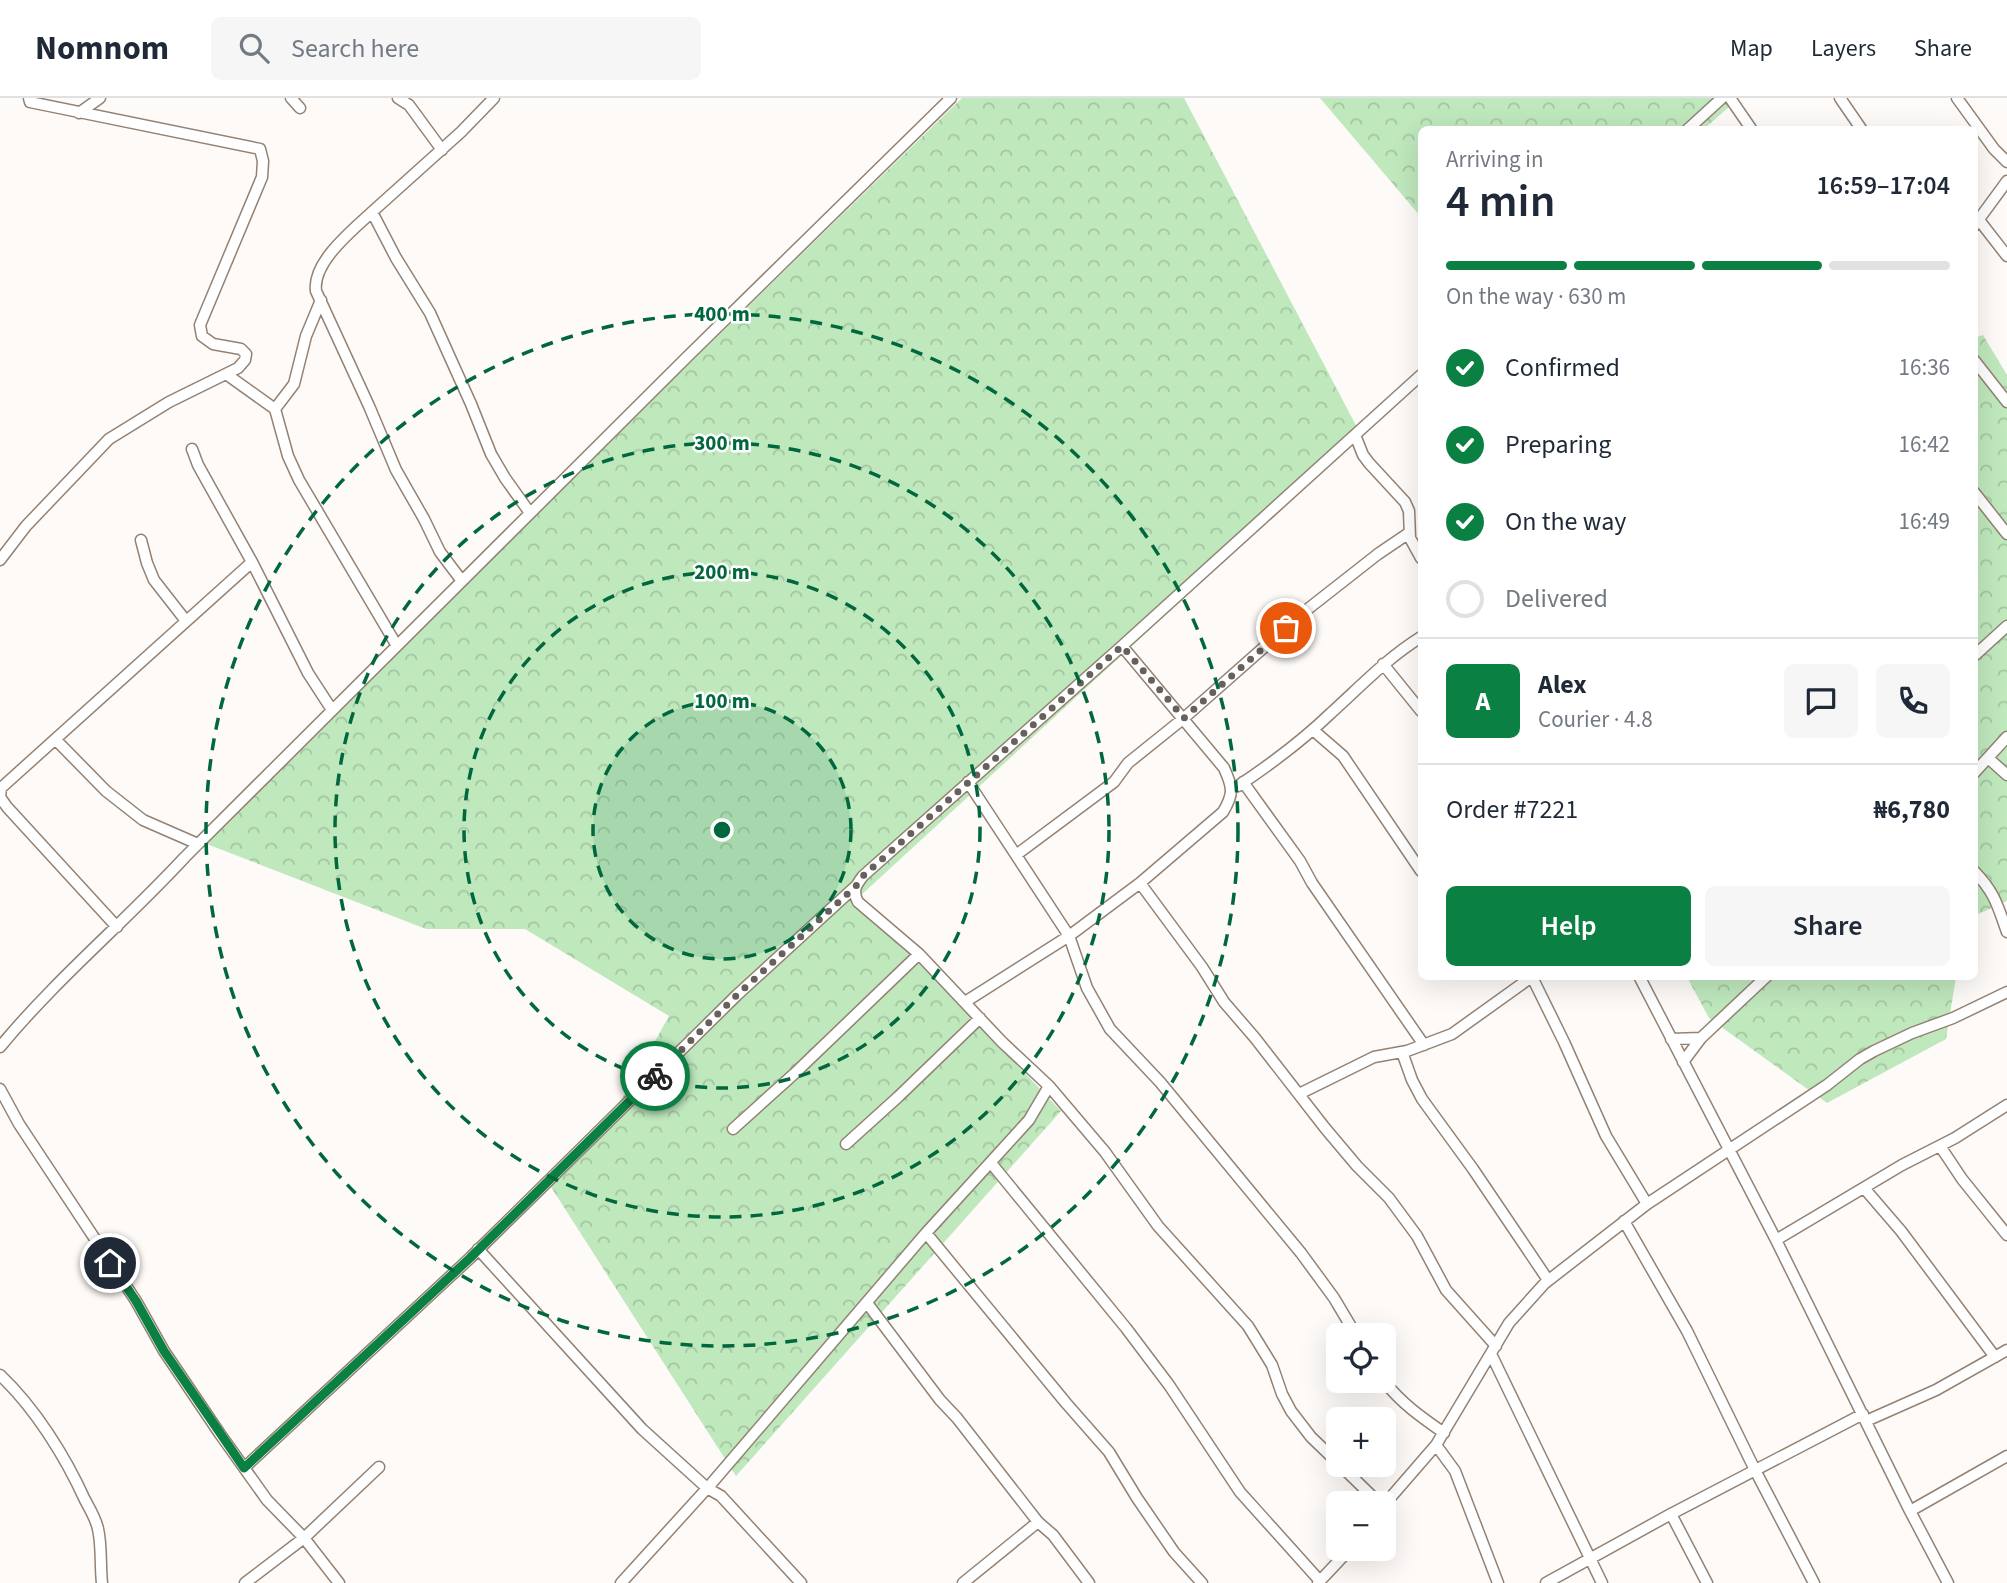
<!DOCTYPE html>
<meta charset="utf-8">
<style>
body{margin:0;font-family:"Source Sans 3",sans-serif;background:#f6f6f7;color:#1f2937;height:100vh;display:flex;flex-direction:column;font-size:26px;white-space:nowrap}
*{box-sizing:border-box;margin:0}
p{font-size:23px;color:#747a83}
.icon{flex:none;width:38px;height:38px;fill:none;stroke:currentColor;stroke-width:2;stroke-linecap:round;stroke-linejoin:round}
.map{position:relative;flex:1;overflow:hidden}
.drawer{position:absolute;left:1418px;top:28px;width:560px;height:854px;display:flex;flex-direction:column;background:#fff;border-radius:10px;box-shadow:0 7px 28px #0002}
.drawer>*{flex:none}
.fabs{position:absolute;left:1326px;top:1225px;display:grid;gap:14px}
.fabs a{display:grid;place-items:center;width:70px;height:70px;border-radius:10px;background:#fff;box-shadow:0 7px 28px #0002;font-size:35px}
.pin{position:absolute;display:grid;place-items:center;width:60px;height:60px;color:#fff;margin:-30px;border:4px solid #fff;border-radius:50%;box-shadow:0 2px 7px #0007}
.courier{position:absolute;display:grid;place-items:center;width:70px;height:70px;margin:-35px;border:5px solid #0b8043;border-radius:50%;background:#fff;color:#222;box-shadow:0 2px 9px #0007}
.summary em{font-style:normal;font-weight:600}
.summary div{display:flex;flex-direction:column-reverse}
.summary{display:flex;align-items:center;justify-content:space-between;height:119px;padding:0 28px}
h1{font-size:46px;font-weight:600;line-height:52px}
.bar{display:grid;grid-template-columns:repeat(4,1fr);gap:10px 7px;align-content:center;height:84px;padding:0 28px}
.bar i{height:9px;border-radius:5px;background:#e0e1e3}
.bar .on{background:#0b8043}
.bar p{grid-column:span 4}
.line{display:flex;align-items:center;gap:18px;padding:0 28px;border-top:2px solid #e0e1e3}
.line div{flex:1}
.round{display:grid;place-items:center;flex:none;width:74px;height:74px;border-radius:10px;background:#f6f6f7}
ol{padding:0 28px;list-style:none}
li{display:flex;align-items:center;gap:21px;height:77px}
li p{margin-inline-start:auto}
li .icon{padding:7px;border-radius:50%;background:#0b8043;color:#fff;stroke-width:4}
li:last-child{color:#747a83}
li i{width:38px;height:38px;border:4px solid #e0e1e3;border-radius:50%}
.action{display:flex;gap:14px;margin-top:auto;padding:14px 28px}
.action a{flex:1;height:80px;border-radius:10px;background:#0b8043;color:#fff;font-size:28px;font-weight:600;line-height:80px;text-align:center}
.action a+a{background:#f6f6f7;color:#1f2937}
header{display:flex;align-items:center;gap:42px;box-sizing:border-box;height:98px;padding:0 35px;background:#fff;border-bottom:2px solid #e0e1e3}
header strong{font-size:33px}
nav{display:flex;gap:38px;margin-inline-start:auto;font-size:24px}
.search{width:490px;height:63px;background:#f6f6f7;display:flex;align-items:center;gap:18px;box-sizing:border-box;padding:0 24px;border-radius:10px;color:#747a83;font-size:26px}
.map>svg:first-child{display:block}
.forest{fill:url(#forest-crowns)}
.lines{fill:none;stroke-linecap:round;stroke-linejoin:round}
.minor-casing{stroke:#938274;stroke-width:13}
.minor{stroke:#fff;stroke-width:10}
.done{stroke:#66615c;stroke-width:7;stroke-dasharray:0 12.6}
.route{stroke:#0b8043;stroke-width:9}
.ring{fill:none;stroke:#01673c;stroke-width:3.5;stroke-dasharray:12 9}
.centre{fill:#01673c;stroke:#fff;stroke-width:3.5}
.ring-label{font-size:21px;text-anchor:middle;font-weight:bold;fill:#01673c;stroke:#fff;stroke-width:5;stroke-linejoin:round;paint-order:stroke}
</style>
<header>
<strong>Nomnom</strong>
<div class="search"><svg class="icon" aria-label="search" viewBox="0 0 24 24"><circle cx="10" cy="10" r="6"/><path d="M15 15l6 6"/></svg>Search here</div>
<nav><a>Map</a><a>Layers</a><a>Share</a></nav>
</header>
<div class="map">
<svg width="2007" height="1485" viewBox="0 0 2007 1485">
<defs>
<pattern id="forest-crowns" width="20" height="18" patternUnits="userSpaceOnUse" patternTransform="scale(1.75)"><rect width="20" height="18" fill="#bfe8bd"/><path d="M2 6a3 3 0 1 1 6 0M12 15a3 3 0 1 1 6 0" fill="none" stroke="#a3c6a1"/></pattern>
</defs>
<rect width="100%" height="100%" fill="#fefaf7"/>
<!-- forest -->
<path class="forest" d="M962,0H1184L1361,337L858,800L1061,1013L736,1378L551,1089L626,995L669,918L525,831H426L199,743Z
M1320,0H1739L1704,31L1421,32V119Z
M1983,237L2007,277V803L1974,818V240Z
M1687,879H1956L1946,941L1827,1005L1709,920Z"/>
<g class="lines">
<!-- minor casing -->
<g class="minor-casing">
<path id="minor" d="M291,0L300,10
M398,0L409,7L442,52
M494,0L461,34L372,114L396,160L430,215L471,306L491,356L505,380L530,415
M1730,0L1752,32
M1840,0L1862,32
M1957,0L1994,51L2007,64
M79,15L100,0
M1687,32L1722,0
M372,114C353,132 312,164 316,193L369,308L396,372L424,421L440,454L462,483
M1979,122L2007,158
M1974,128L2007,83
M1974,262L2007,304
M226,276L275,311L288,358L299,382L397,548
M275,311L294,286L306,238L321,202
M1355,337L1363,357L1369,365L1405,404L1409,413L1410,440L1421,460
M192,351L198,367L252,464L308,575L332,612
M1974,394L2007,436
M141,442L147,465L154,482L186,523
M0,462L26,428L109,341L169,304L238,270L245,262L246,256L241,251L213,246L202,238L200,227L262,79L263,63L260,51L30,4L29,0
M1974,558L2007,528
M1383,566L1421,613
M1313,632L1343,658L1421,773
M56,642L106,693L143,722L198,746
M1988,660L2007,677
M1974,675L2007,639
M968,684L1069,838L1087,890L1110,931L1160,984L1301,1155L1334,1200L1356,1237
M1243,684L1300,763L1312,785L1424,947
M1238,688C1271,666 1303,642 1331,615C1362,587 1386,561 1421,539
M1016,757L1114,684L1128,665L1184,620L1304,514L1378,456L1409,435
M1974,773C1995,795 1997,806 2007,834
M1140,785L1202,869L1224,904L1255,940L1325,1030L1357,1068L1389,1100L1417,1138L1446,1192L1496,1248
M117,829L7,709L0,699L1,690L252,464
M1639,878L1776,1142L1910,1413L1948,1485
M1532,879L1564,944L1606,1038L1647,1106
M965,904L1069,838L1140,785L1223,714C1234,695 1233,690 1224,670L1122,548
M1671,941L1701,940
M0,949C57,880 125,824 185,759L687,259L951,0
M1402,954L1412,982L1422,1001L1473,1071L1548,1182
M1683,964L1701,940L1767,878
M1049,988L1105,1054L1158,1128L1248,1228L1272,1267L1282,1296L1291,1313L1311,1339L1339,1366
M0,991L19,1026L136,1203L164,1253L220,1336L267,1402L304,1440L339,1485
M1299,996L1374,959L1407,953L1452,936L1533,878
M733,1031L794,976L919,856
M846,1046L898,999L980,920
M1940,1048L1962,1081L2007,1137
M991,1065L1126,1230L1169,1287L1240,1394L1320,1483
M1864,1090L1901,1133L1995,1259
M1624,1123L1687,1233L1755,1372L1814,1485
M926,1135L1066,1305L1109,1354L1137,1400L1174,1454L1202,1485
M1776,1142L1902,1067L1955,1040L2007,1007
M478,1151L642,1331L707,1390L721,1398L801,1485
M867,1205L940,1302L957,1320L1038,1424L1053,1437L1089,1485
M1491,1256L1602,1485
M0,1277C35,1310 65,1358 85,1402C90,1411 96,1421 98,1431C102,1448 100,1468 102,1485
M1384,1283C1401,1305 1421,1319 1444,1335
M1866,1323L1936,1292L2007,1252
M1436,1347L1455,1373L1498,1485
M1340,1367L1379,1405
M244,1370L470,1160L737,897L856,788
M1384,1407L1436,1347L1509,1225L1545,1185L1647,1106L1827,987L1860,961L1874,953L1912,935L1953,920L2007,894
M1910,1413L2007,1358
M1671,1416L1707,1485
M245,1485L304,1440L379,1369
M621,1485L711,1386L926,1135L1029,1022L1049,988L1002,944L919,856L858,804C852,793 856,787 863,778L1122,548L1421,277
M963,1485L1038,1424
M1318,1485L1350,1451
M1546,1485L1671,1416L1863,1316"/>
</g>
<!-- minor -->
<use href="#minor" class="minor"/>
</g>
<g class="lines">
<!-- done -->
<path class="done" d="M655,978L737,897L856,788L863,778L1122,548L1184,620L1286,530"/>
<!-- route -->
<path class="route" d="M110,1165L136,1203L164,1253L244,1370L470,1160L655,978"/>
</g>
<!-- distance rings -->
<circle cx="722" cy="732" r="129" fill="#01673c" fill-opacity=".12"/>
<g class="ring">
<circle cx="722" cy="732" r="129"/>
<circle cx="722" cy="732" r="258"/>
<circle cx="722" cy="732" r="387"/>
<circle cx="722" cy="732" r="516"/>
</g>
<circle cx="722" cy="732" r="10" class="centre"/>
<g class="ring-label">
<text x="722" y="223">400 m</text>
<text x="722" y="352">300 m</text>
<text x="722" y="481">200 m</text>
<text x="722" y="610">100 m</text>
</g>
</svg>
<div class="fabs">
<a><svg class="icon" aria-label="locate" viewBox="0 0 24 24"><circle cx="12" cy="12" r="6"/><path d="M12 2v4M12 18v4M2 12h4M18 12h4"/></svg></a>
<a>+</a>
<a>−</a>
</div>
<div class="pin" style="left:1286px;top:530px;background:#ea580c"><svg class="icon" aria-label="bag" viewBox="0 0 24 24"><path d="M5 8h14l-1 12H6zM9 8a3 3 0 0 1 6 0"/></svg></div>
<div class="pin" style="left:110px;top:1165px;background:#1f2937"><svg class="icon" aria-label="home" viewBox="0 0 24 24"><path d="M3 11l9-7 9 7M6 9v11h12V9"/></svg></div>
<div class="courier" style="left:655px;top:978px"><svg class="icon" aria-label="bike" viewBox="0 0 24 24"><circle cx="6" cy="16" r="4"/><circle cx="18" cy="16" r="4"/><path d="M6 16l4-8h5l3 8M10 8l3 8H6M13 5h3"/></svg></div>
<section class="drawer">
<div class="summary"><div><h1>4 min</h1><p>Arriving in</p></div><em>16:59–17:04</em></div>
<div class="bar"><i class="on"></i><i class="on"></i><i class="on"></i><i></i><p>On the way · 630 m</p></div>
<ol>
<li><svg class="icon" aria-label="check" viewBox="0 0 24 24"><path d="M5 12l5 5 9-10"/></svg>Confirmed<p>16:36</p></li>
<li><svg class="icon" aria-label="check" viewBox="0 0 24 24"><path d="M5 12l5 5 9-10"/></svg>Preparing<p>16:42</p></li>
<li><svg class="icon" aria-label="check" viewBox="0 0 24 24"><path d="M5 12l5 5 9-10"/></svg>On the way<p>16:49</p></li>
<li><i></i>Delivered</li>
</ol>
<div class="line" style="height:126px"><b class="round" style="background:#0b8043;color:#fff">A</b><div><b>Alex</b><p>Courier · 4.8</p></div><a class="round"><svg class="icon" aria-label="chat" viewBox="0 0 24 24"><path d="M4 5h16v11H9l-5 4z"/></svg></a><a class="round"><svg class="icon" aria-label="phone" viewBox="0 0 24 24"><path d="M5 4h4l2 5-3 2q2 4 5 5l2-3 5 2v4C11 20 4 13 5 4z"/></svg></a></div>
<div class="line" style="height:91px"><div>Order #7221</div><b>₦6,780</b></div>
<div class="action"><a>Help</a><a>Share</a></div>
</section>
</div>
